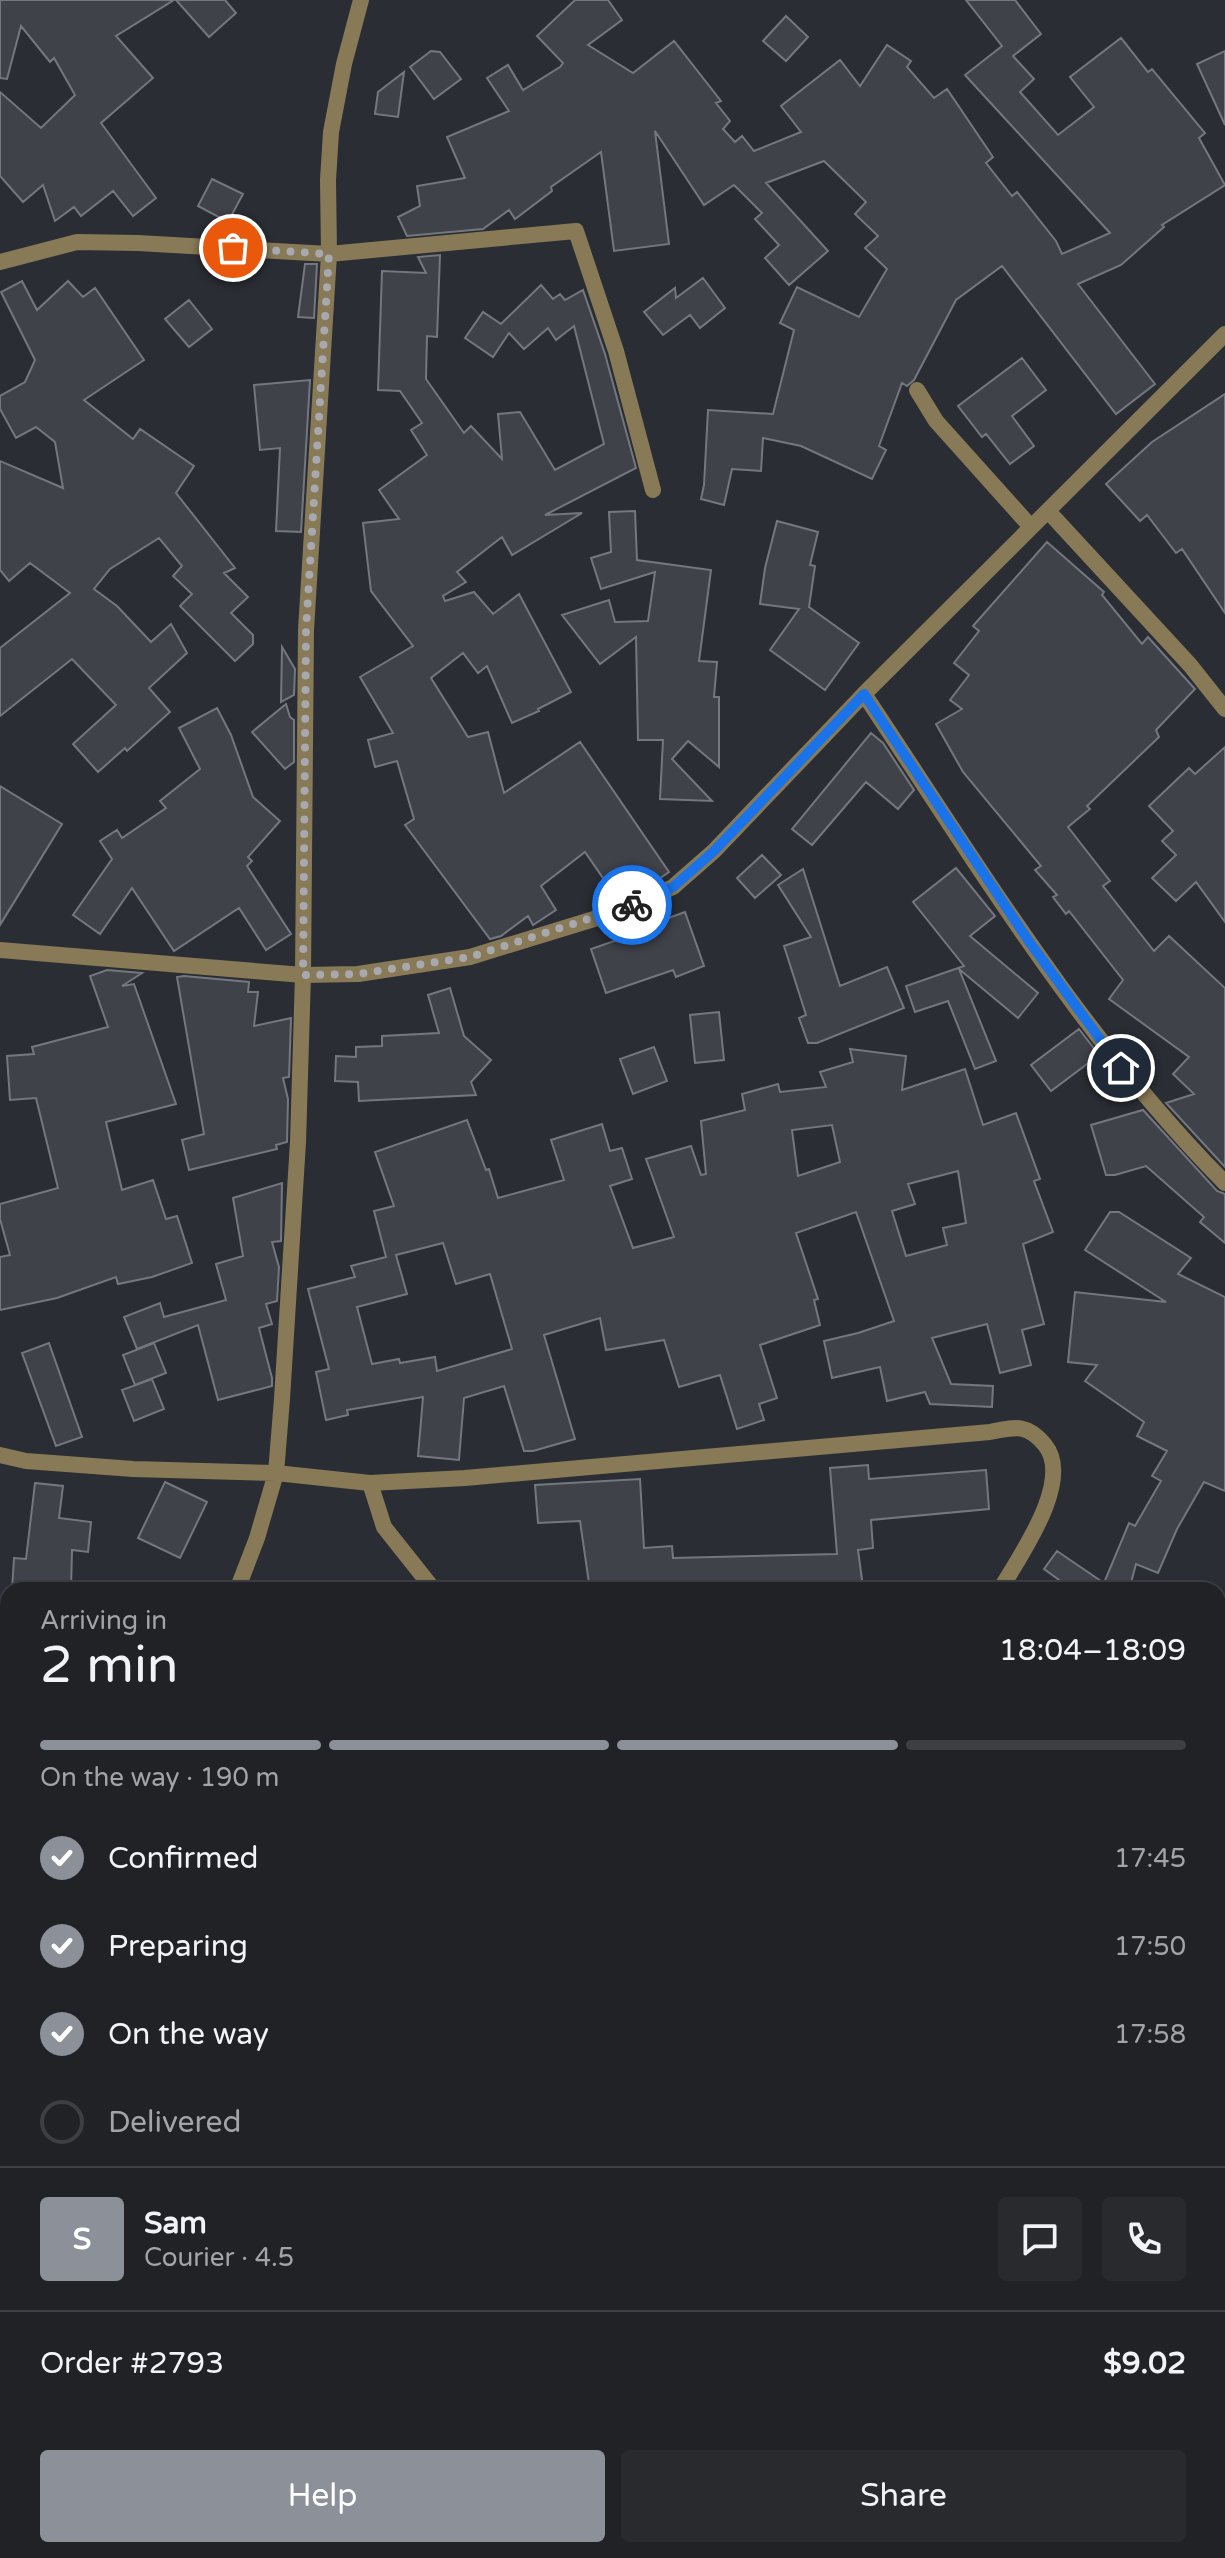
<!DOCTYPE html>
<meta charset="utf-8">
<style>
body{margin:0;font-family:"Varela Round",sans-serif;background:#282a2e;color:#f1f3f6;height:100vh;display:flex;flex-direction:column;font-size:30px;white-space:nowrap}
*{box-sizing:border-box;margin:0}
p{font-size:26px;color:#a2a4a7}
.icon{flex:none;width:44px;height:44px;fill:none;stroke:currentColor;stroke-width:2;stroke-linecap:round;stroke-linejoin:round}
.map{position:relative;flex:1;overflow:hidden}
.details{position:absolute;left:0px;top:1582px;width:1226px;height:976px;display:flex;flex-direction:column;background:#202226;border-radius:24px 24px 0 0;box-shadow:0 2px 6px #0004,0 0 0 2px #3d3f43}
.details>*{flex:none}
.pin{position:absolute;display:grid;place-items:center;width:68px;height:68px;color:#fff;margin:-34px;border:4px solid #fff;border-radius:50%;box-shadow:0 2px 8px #0007}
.courier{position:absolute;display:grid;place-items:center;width:80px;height:80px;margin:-40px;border:6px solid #1a73e8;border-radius:50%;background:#fff;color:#222;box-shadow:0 2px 10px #0007}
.headline em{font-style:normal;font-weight:600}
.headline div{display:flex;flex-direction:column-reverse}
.headline{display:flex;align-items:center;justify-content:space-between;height:136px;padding:0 40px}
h1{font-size:52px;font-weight:600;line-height:60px}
.bar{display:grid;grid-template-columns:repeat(4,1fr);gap:12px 8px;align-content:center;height:96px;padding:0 40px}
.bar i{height:10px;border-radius:6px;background:#3d3f43}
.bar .on{background:#8c9099}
.bar p{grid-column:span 4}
.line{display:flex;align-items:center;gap:20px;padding:0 40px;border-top:2px solid #3d3f43}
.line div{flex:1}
.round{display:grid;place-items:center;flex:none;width:84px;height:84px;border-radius:8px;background:#282a2e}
ol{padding:0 40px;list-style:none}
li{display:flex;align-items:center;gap:24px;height:88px}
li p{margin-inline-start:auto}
li .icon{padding:8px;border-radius:50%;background:#8c9099;color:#fff;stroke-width:4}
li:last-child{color:#a2a4a7}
li i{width:44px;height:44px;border:4px solid #3d3f43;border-radius:50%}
.action{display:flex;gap:16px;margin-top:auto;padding:16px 40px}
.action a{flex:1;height:92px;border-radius:8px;background:#8c9099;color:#fff;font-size:32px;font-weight:600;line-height:92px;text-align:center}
.action a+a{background:#282a2e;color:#f1f3f6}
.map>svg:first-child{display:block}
.building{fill:#3f4249;stroke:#74777f;stroke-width:2;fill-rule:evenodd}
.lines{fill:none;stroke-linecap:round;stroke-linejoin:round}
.minor{stroke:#887a57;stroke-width:16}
.tertiary{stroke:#887a57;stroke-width:16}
.rail-casing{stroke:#d3d5d9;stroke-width:9}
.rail{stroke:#141518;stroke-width:6;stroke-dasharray:18;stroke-linecap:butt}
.done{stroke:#a7a9ae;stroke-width:8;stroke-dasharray:0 14.4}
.route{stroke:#1a73e8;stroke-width:10}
</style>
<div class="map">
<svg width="1225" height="2558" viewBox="0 0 1225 2558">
<rect width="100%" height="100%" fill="#2a2d33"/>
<!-- building -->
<path class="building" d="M0,0H174L116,36L153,78L101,123L156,198L133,216L113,191L81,216L74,207L55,221L43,185L23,202L0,176V92L41,128L75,95L54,58L50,62L21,26L7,79L0,78Z
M176,0H225L236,13L209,37Z
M575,0H608L622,20L588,45L633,73L674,41L721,101L716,103L730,121L723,129L735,142L742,136L754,151L801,132L781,106L840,60L860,86L887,45L911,61L907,67L934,98L947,89L993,157L986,163L1012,196L1017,192L1056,241L1062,254L1110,233L965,75L1002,46L966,0H1015L1041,34L1013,56L1034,79L1020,92L1058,135L1094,107L1070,77L1121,38L1148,72L1152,69L1205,133L1199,138L1225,185L1162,225L1164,227L1121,265L1078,284L1155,384L1116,414L1002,266L956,300L914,380L907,386L902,383L879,446L886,450L872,479L801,446L763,438L761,471L732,469L724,505L701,499L704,485L708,410L773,414L794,330L780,323L797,287L859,317L887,269L865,248L878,236L855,214L866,202L824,161L766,183L828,251L789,285L765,258L779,245L755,219L762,213L734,185L704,205L655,131L669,244L614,251L601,152L551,187L552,191L515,219L509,210L483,229L407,236L398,217L420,206L417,186L465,178L447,137L509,111L487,78L508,65L523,90L560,67L563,63L537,36Z
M786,16L808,37L786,61L763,41Z
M431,51L440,52L461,79L434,99L410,67Z
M1225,51V125L1197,64Z
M404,72L398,117L375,114L378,92Z
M212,179L243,194L228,222L198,206Z
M440,255L437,337L427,336L426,379L464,433L471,426L502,459L498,414L520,412L555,470L604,444L574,326L556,340L548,328L524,349L509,333L493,357L465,338L483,312L501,324L541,285L553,299L560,294L565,300L583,290L605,354L636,468L545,515L582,513L512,555L502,537L457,572L466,582L443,596L445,601L474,592L493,614L519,594L571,692L538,709L539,711L512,723L487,666L478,673L463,653L431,678L468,737L488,732L504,793L580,742L669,872L649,886L618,900L585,852L541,886L556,910L533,925L528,916L501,936L490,939L405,825L414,819L397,761L375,767L368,740L393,733L360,677L413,646L371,591L363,523L399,519L379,490L427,455L411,430L422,423L400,391L378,390L382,271L426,273L418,257Z
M305,264H317L314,318L298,317Z
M703,278L725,308L700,328L690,315L663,335L644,312L675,288L676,298Z
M22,281L37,310L68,281L83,297L95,288L144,360L84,400L133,439L140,429L194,466L176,493L235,568L224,573L248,597L231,613L253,635V644L235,661L180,606L192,594L173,576L182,566L159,538L110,569L94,589L117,606L151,642L171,624L187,653L149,688L170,712L127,751L125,748L98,772L73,744L116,705L72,659L0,716V648L70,593L30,563L9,581L0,570V461L63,488L55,442L36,427L16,438L0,409V396L25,382L35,360L1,292Z
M189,300L212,329L189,347L165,319Z
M1022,358L1046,390L1012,416L1034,446L1010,464L986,434L982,437L958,406Z
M310,380L301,532L276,531L280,448L260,450L254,385Z
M1225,394V613L1182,549L1176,553L1147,515L1140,521L1106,484L1152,442Z
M635,511L637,560L711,570L699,661L717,662L714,697H719V767L688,741L672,759L712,801L660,799L663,740H638L636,637L600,664L562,615L609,600L615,622L648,621L655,572L601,589L591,558L611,552L609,512Z
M777,521L818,532L810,565L815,566L809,607L859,643L825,690L770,650L799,609L760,604L765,568Z
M1047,542L1104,592L1102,595L1142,644L1148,637L1195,689L1156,730L1159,737L1087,806L1090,809L1068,827L1110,881L1103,886L1154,951L1169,936L1225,988V1167L1166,1103L1194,1094L1173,1074L1189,1057L1109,999L1123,980L1069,911L1066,914L1053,897L1057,895L1035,870L1041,866L963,772L936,724L962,709L950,700L969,675L954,663L979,631L973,626Z
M282,647L295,669L294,695L281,702Z
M286,704L290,717L294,720V762L285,769L252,732Z
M217,708L231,735L253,797L280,821L248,857L252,861L247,866L291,934L266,950L239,908L174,951L132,888L100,934L73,915L112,859L100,841L117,830L122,838L166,808L160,801L200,769L179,728Z
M871,733L883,743L914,790L898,809L866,782L812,845L792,829Z
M1225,747V922L1196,882L1176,901L1152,878L1176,855L1162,841L1173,831L1149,806L1189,768L1195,774Z
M0,786L62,824L0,925Z
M762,855L781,875L755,898L737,878Z
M956,868L995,916L970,936L1038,993L1018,1018L959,969L996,1061L975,1069L948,1001L915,1012L906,986L964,966L913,902Z
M803,869L840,986L887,967L904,1008L817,1043H808L799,1018L806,1015L784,946L811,937L778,885Z
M685,912L704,966L676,977L673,970L606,993L591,949L640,932L638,929Z
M107,970L142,973L122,986L134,984L176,1104L106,1122L122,1190L153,1180L166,1219L177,1216L192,1263L152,1277L118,1284L116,1277L57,1298L0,1310V1257L10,1255L0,1219V1204L58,1188L36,1098L10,1100L7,1056L34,1054L32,1047L108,1027L90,976Z
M184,976L249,982L248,992H258L254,1026L291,1018L289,1077L283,1078L288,1099L287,1142L276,1145L277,1149L189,1170L182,1140L204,1134L177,977Z
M450,988L464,1036L491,1060L471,1082L476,1095L359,1101L358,1082L335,1081L336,1056L356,1057V1047L382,1046V1036L439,1033L428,995Z
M719,1012L724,1060L695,1063L690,1015Z
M1079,1029L1099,1055L1051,1091L1031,1065Z
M654,1047L667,1081L633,1094L620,1059Z
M850,1049L906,1056L902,1090L965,1069L983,1125L1016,1113L1040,1179L1034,1181L1053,1232L1023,1244L1044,1324L1022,1330L1031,1365L1000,1373L987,1324L932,1338L951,1384L993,1386L992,1407L930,1404L925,1392L887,1401L880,1367L832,1378L824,1341L858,1333L894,1321L856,1212L796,1233L818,1299L814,1300L820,1325L760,1345L777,1398L759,1404L764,1420L737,1429L720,1375L679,1387L664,1340L606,1350L600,1318L544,1335L575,1439L533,1451H524L504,1386L464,1398L459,1460L418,1456L423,1397L347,1410L348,1415L326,1420L316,1372L329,1369L308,1289L355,1277L351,1266L386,1257L374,1211L394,1206L375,1152L467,1120L486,1170L489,1169L498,1198L564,1180L551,1140L602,1124L610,1151L622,1148L632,1179L610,1186L633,1248L674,1237L646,1159L691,1146L701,1175L706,1174L701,1121L745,1110L742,1094L778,1084L780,1092L826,1087L820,1072L853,1062ZM832,1125L840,1162L798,1176L792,1130ZM958,1171L966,1223L943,1228L947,1245L906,1256L892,1211L915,1204L908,1184ZM443,1243L456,1284L490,1274L512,1349L437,1371L435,1357L400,1363L399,1359L372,1364L357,1307L407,1294L396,1255Z
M1143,1110L1217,1191L1225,1194V1243L1200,1222L1204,1217L1146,1166L1115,1175H1106L1091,1125Z
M282,1183L281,1241L272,1242L279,1267L277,1301L266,1304L272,1324L259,1328L272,1378V1386L218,1400L198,1325L137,1349L124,1317L160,1303L164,1317L226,1300L216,1264L243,1256L233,1198Z
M1110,1212H1119L1191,1258L1178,1274L1225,1297V1491L1204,1482L1177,1529L1158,1573L1136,1564L1129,1590H1073L1044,1569L1057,1551L1104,1583L1129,1523L1135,1526L1161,1481L1152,1476L1167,1451L1137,1436L1144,1422L1085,1381L1097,1365L1068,1362L1075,1292L1166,1302L1085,1250Z
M49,1343L82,1437L56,1446L22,1353Z
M154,1343L166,1373L135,1385L123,1355Z
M152,1379L164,1409L134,1421L122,1390Z
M868,1465L869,1479L986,1470L989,1509L871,1520L873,1548L858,1550L863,1587L807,1590H688V1585L633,1590H590L580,1521L538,1523L535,1485L640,1479L644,1548L672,1546L673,1558L837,1554L830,1468Z
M165,1482L207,1502L180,1558L138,1538Z
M35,1483L63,1486L59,1518L91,1522L88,1552L72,1550L71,1590H12L14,1558L26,1559Z"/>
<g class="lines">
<!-- minor -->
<path class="minor" d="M0,262L77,242L138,243L329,254L576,231L616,351L653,490
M917,390L936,421L1031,527
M0,1455L26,1461L133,1469L276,1473L370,1483L465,1478L990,1432C1015,1427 1027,1423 1045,1445C1074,1481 1019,1557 1000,1590
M370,1483L384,1527L434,1590
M237,1590L257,1538L276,1473L282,1399L298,1142L303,975L306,630L329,254L328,180L331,132L344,64L361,0
M0,1990L8,1978
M1218,1996L1225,2006
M0,2176L8,2181
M1218,2187L1225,2191
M0,2399L8,2407
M155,2550L162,2558
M642,2550L657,2558
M284,2558L289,2550
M520,2558L525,2550"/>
<!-- tertiary -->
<path class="tertiary" d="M1048,511L1190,665L1225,709
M864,694C976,862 1082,1039 1225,1183
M0,950L303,975L358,974L470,957L620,911L673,887L714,851L864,694L1225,334"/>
<!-- rail casing -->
<g class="rail-casing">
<path id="rail" d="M0,1995L8,2000
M0,2018L8,2023
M934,2550L948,2558
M959,2550L973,2558"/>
</g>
<!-- rail -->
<use href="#rail" class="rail"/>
</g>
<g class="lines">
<!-- done -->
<path class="done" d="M233,248L329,254L306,630L303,975L358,974L470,957L632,905"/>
<!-- route -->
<path class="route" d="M632,905L673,887L714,851L864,694L1028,940L1121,1068"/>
</g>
</svg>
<div class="pin" style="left:233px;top:248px;background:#ea580c"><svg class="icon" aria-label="bag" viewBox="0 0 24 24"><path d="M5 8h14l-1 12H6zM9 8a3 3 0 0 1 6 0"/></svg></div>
<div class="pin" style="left:1121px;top:1068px;background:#1f2937"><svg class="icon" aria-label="home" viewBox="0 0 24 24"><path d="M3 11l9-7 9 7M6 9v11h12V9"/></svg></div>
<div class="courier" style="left:632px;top:905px"><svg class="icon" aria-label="bike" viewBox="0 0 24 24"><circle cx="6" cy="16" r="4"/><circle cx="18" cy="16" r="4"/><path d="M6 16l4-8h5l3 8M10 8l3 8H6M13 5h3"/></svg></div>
<section class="details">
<div class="headline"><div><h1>2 min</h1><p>Arriving in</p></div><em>18:04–18:09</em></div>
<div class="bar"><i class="on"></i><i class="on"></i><i class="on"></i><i></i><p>On the way · 190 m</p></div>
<ol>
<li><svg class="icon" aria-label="check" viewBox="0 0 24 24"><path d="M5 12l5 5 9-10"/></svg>Confirmed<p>17:45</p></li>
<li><svg class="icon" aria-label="check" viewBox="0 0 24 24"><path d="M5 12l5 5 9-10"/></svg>Preparing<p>17:50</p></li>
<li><svg class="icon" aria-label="check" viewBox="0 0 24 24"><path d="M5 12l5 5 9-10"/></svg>On the way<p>17:58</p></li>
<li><i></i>Delivered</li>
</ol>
<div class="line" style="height:144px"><b class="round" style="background:#8c9099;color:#fff">S</b><div><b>Sam</b><p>Courier · 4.5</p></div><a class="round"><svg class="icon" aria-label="chat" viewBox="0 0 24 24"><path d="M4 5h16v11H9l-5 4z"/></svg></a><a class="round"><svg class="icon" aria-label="phone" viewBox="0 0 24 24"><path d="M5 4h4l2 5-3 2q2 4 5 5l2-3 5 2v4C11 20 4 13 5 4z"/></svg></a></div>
<div class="line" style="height:104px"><div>Order #2793</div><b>$9.02</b></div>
<div class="action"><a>Help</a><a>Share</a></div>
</section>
</div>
